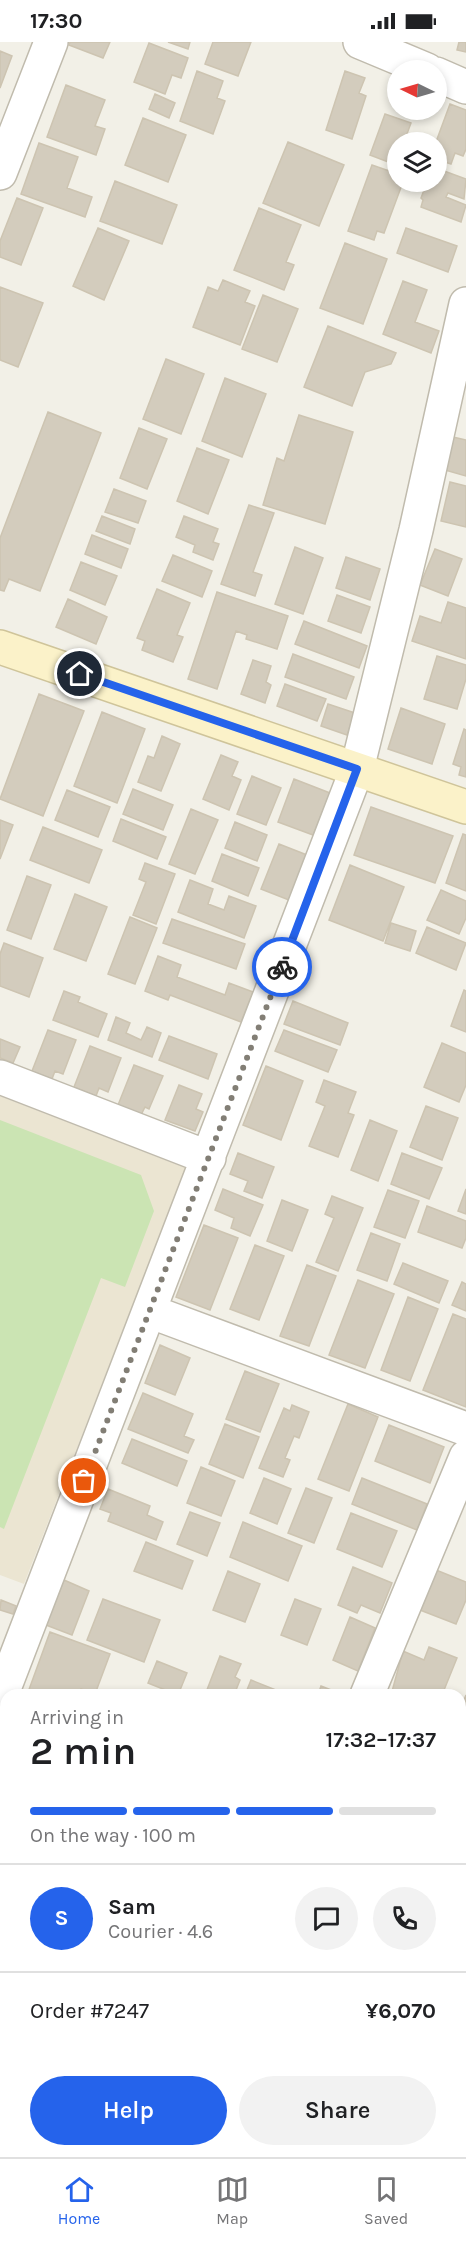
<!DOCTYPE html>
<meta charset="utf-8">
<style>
body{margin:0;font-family:Karla,sans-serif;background:#f2f2f2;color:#202124;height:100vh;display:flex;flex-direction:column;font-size:22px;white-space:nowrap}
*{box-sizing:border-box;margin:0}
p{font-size:20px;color:#757577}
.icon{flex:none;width:33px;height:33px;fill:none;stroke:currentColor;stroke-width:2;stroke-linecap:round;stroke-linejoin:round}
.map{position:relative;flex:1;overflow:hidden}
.side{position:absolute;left:0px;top:1647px;width:466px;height:468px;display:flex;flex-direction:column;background:#fff;border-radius:18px 18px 0 0;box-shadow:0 3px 9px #0003}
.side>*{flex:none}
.needle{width:39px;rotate:275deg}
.tools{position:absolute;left:387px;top:18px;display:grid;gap:12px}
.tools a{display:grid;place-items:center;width:60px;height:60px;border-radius:50%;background:#fff;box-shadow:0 3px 9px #0003;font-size:30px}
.pin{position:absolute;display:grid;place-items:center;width:51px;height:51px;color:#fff;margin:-26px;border:3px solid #fff;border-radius:50%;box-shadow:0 2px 6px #0007}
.courier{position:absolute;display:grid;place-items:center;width:60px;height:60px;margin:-30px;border:4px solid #2563eb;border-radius:50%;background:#fff;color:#222;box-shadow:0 2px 8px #0007}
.head em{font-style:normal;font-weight:600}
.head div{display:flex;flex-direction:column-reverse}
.head{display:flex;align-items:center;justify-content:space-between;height:102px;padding:0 30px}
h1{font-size:39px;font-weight:600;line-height:45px}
.bar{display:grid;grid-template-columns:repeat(4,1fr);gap:9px 6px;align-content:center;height:72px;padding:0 30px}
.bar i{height:8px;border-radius:4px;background:#e0e0e0}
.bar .selected{background:#2563eb}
.bar p{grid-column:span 4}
.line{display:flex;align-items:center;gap:15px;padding:0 30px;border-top:2px solid #e0e0e0}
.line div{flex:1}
.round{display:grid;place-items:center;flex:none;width:63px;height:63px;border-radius:32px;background:#f2f2f2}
.cta{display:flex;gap:12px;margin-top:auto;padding:12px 30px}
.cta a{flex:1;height:69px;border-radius:36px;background:#2563eb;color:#fff;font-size:24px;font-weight:600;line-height:69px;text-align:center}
.cta a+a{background:#f2f2f2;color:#202124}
.status{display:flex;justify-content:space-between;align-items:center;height:42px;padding:0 30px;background:#fff;direction:ltr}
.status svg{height:16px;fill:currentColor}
.menu{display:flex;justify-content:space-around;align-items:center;height:84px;border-top:2px solid #e0e0e0;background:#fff;font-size:16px;color:#757577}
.menu a{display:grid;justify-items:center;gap:3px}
.menu .selected{color:#2563eb}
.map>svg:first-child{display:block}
.education{fill:#ebe5d2}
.green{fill:#cbe4b3}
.building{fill:#d3ccbd;stroke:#cdc4b1;stroke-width:1.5}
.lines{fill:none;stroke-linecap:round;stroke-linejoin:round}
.street-casing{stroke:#c0bbad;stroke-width:36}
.secondary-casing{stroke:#cfc49a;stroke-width:36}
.street{stroke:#fff;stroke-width:33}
.secondary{stroke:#fbf2c9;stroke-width:33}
.done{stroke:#827e75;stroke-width:6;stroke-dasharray:0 10.8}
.route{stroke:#2563eb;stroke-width:8}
</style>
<div class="status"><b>17:30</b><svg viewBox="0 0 49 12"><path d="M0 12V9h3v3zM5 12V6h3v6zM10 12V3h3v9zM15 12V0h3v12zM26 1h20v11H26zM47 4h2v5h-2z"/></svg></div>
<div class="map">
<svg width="466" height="2115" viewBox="0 0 466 2115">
<rect width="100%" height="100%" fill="#f2f0e7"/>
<!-- education -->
<path class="education" d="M0,1054L186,1126L24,1542L0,1533Z
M461,1694L466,1696V2115H202L204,2109H460Z"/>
<!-- green -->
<path class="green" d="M0,1078L141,1133L154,1169L125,1245L101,1236L4,1487L0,1485Z
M461,1880L466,1883V2115H331L334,2109H460Z"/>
<!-- building -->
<path class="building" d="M70,0H110L103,16L69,3Z
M168,0H190L188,7Z
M213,0H251L238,34L205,22Z
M459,0H466V10L457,8Z
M149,1L188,16L181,36L172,33L165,52L134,40Z
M0,9L12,14L0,46Z
M197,29L223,39L217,56L225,59L213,92L180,79Z
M345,29L365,36L359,51L366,54L352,97L326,88Z
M66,43L105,58L95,84L105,87L96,113L47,95Z
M155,52L175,61L169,76L149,67Z
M450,62L466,68V107L463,114L455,111L451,122L436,117V100Z
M385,72L411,81L404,100H398L396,123L370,113Z
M143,76L186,93L168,140L125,123Z
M288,100L344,123L319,184L263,161Z
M39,101L78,115L67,146L92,155L85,175L21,152Z
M372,123L398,132V140H403L384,191L377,189L374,198L348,189Z
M436,126L466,137L464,157L448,151L446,155L466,163L461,180L421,165L423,158L421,156L427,140H436Z
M115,139L177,163L162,202L100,179Z
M17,156L43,166L21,223L0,215V199Z
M259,166L301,183L286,220L294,223L284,248L234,228Z
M98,186L129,199L104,258L73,244Z
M406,186L457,204L448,230L397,211Z
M345,201L387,217L363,282L320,266Z
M223,238L250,249L245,260L255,264L240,303L193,285L208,245L218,249Z
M403,239L427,248L415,280L439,289L431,311L383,292Z
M0,245L43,261L18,325L0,318Z
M263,253L298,267L277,320L242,307Z
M328,284L396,311L391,322L365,330L352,364L304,345Z
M166,317L204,332L181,392L143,377Z
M225,336L266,352L242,415L202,399Z
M48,370L101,391L40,549L9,537L4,549L0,548V496Z
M299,373L353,390L325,482L263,463L277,416L284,419Z
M139,386L167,397L147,447L120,436Z
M453,395L466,398V434L445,428Z
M197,406L229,418L208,472L177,459Z
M450,440L466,444V485L441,479Z
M114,447L146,459L138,481L105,470Z
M249,463L274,471L253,530L262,533L255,554L221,542Z
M102,474L135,487L130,502L96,489Z
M184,474L218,487L213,500L219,502L213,518L193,510L195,503L176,495Z
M92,493L128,507L121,526L85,512Z
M295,505L323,516L303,572L275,562Z
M435,507L462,517L448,554L420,543Z
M173,513L212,529L202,555L162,539Z
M346,515L380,527L370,558L336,546Z
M81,520L117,534L105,563L70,548Z
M157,547L190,561L177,593L183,595L173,620L142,608L145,599L137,596Z
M217,550L288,574L277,607L246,597L247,593L236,589L217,647L188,637Z
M337,553L370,565L361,591L328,579Z
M68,557L107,575L96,602L56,585Z
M448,560L466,566V617L412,599L420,574L441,581Z
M304,579L367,604L359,626L295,602Z
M293,612L354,635L346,657L285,635Z
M437,614L466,623V637L457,667L424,657Z
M253,618L271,624L266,640L271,643L265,661L241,652Z
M285,642L326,657L317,679L277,664Z
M39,652L84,669L43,774L0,757Z
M328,662L355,671L347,693L321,684Z
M401,666L445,682L432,722L388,707Z
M102,670L145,687L117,761L74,744Z
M464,687L466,688V735L459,733L461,725L453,722Z
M162,694L180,702L161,749L138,740L148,714L154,716Z
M221,713L238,720L232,734L241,738L229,768L203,757Z
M252,734L281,746L266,783L237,772Z
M294,737L330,751L313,793L278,780Z
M133,747L173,763L163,788L123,772Z
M67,748L110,765L98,795L55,778Z
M371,765L453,794L435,841L354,813Z
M191,767L218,778L195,832L169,822Z
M121,777L166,795L157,817L113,799Z
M0,778L13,783L0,817Z
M235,780L267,793L257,819L225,806Z
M43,785L102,808L89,841L30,818Z
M463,792L466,793V849L446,841Z
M279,802L307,813L289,858L261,847Z
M222,812L259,826L248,854L212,839Z
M145,821L175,832L156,882L133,873L146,840L139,837Z
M350,823L404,845L383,899L329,878Z
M27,834L51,843L31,897L7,888Z
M190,838L213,847L208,862L224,868L229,854L256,864L244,896L178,870Z
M441,848L466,859V876L459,892L427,878Z
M75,852L107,865L86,919L54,907Z
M130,875L157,886L135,942L108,932Z
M172,877L245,902L236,927L163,901Z
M391,881L416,889L410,909L385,901Z
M427,885L466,901L456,928L416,911Z
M4,901L43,916L29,955L0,944V912Z
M158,914L181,923L177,935L225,953L229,941L253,950L241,980L170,953L168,958L145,949Z
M464,948L466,949V990L451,984Z
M64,949L80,955L78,960L107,972L98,995L53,978Z
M293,959L348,981L340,1003L284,982Z
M116,975L130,981L126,991L141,998L147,985L161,991L152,1015L108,998Z
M48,988L76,998L63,1032L55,1029L52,1037L32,1029Z
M284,988L337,1008L328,1030L275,1009Z
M169,994L217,1012L208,1037L159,1018Z
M0,997L20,1005L13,1021L0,1016Z
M442,1001L466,1011V1043L459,1060L424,1045Z
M90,1004L121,1016L108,1050L99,1046L96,1054L74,1045Z
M134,1023L163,1034L149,1067L145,1065L141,1073L118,1063Z
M266,1024L303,1039L281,1098L243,1083Z
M324,1038L356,1050L348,1071L354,1073L338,1115L309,1104L325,1064L316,1060Z
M179,1043L202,1052L196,1067L203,1070L195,1089L165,1078Z
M426,1064L458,1076L442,1118L410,1105Z
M370,1078L397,1089L378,1139L351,1128Z
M238,1111L274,1125L262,1156L244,1149L248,1139L230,1132Z
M402,1111L442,1126L429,1157L391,1142Z
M223,1147L263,1163L250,1194L231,1186L234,1176L215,1168Z
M466,1147V1172L458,1169Z
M388,1148L419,1159L405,1196L374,1185Z
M332,1154L363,1166L338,1229L316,1220L334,1176L325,1172Z
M282,1158L308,1168L292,1209L267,1199Z
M427,1164L466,1179V1196L462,1206L418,1190Z
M204,1183L238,1196L210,1268L176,1255Z
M371,1191L400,1202L387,1239L357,1228Z
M255,1203L284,1214L259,1278L230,1267Z
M403,1221L448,1239L439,1261L394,1242Z
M307,1223L336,1234L309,1304L280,1294Z
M358,1238L394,1252L365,1326L329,1313Z
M462,1240L466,1242V1269L452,1263Z
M408,1255L438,1267L410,1339L381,1328Z
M453,1272L466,1277V1365L423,1348Z
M160,1303L190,1316L175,1353L145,1341Z
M245,1329L279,1342L260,1390L226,1377Z
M143,1351L193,1372L184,1394L194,1398L188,1411L128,1387Z
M348,1362L378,1375L349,1449L318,1437Z
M292,1363L309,1370L299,1396L294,1394L285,1416L290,1418L283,1435L259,1426L284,1366L290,1369Z
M225,1382L259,1395L243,1436L209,1422Z
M389,1383L444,1405L430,1441L375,1419Z
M132,1397L187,1419L177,1444L122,1421Z
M201,1425L235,1439L221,1474L187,1461Z
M264,1436L291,1447L277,1482L250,1471Z
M362,1436L427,1462L417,1488L352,1462Z
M306,1446L332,1456L314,1501L288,1491Z
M108,1447L150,1464L147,1473L163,1480L156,1498L108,1479L111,1471L100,1467Z
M190,1470L220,1481L207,1514L177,1502Z
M351,1471L397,1489L382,1525L337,1507Z
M243,1480L302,1504L288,1539L230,1515Z
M146,1500L193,1519L182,1547L134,1529Z
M353,1525L392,1541L380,1571L361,1563L357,1571L338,1563Z
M436,1528L466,1540V1558L456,1582L420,1568Z
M228,1529L260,1542L245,1580L213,1568Z
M64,1538L89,1549L72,1593L46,1583Z
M103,1557L160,1578L144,1620L87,1598Z
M295,1557L321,1567L307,1603L281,1593Z
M1,1558L16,1564L13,1572L0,1568Z
M350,1575L375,1586L358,1629L333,1618Z
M50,1590L110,1612L95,1652L81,1647L79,1653H27Z
M429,1605L457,1616L442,1653H391L403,1609L424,1618Z
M220,1614L241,1622L235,1635L240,1638L234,1653H205Z
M157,1619L187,1631L178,1653L148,1641Z
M251,1638L286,1652V1653H245Z
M321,1644L344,1653H318Z
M466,1653V1682L460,1680V1667Z
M0,1714L6,1716V1762L0,1759Z
M460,1717L466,1720V1821L460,1819Z
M0,1815L6,1817V1871L0,1869Z
M0,1884L6,1886V1916L0,1931Z
M0,1941L6,1943V1975L0,1973Z
M1,2010L6,2012V2045L0,2042Z
M0,2047L6,2050V2074L2,2085Z
M29,2109H140L155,2115H26Z
M255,2109H307L305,2115H253Z"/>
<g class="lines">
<!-- street casing -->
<g class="street-casing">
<path id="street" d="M360,0L427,28
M436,32L466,45
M0,131L51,0
M0,1035L209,1116
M149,1269L466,1387
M367,1653L466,1415
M0,1657L357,727L416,488L466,262
M0,1787L6,1789
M179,2115L182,2109"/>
</g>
<!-- secondary casing -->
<g class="secondary-casing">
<path id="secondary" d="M0,605L466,765"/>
</g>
<!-- street -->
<use href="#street" class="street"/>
<!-- secondary -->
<use href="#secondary" class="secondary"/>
</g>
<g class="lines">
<!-- done -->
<path class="done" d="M84,1439L282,925"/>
<!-- route -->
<path class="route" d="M80,632L357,727L282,925"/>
</g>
</svg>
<div class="tools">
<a><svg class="needle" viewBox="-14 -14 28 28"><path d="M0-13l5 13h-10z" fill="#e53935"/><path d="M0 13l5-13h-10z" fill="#757577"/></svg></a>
<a><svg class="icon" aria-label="layers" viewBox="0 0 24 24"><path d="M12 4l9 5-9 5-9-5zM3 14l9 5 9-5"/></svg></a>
</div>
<div class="pin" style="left:84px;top:1439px;background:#ea580c"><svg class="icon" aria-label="bag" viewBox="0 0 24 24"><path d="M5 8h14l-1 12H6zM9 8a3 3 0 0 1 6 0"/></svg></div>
<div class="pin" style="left:80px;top:632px;background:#1f2937"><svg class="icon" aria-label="home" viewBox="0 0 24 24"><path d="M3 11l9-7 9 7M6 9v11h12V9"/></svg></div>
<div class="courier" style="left:282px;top:925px"><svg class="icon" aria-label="bike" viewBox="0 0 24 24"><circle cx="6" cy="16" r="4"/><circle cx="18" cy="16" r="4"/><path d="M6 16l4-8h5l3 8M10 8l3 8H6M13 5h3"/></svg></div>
<section class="side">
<div class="head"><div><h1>2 min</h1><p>Arriving in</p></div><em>17:32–17:37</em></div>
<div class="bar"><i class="selected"></i><i class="selected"></i><i class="selected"></i><i></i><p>On the way · 100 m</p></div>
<div class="line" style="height:108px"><b class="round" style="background:#2563eb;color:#fff">S</b><div><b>Sam</b><p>Courier · 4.6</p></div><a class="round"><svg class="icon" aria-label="chat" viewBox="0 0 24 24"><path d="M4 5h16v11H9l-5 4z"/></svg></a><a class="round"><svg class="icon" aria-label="phone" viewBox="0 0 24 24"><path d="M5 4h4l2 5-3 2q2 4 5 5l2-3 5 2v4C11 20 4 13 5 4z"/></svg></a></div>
<div class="line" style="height:78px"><div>Order #7247</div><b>¥6,070</b></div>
<div class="cta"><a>Help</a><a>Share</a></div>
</section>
</div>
<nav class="menu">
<a class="selected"><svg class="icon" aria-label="home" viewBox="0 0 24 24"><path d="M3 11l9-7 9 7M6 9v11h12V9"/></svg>Home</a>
<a><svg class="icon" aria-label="map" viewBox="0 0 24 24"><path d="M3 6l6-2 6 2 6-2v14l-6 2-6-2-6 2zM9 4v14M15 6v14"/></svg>Map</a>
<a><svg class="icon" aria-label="saved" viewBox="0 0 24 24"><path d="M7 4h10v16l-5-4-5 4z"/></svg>Saved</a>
</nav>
